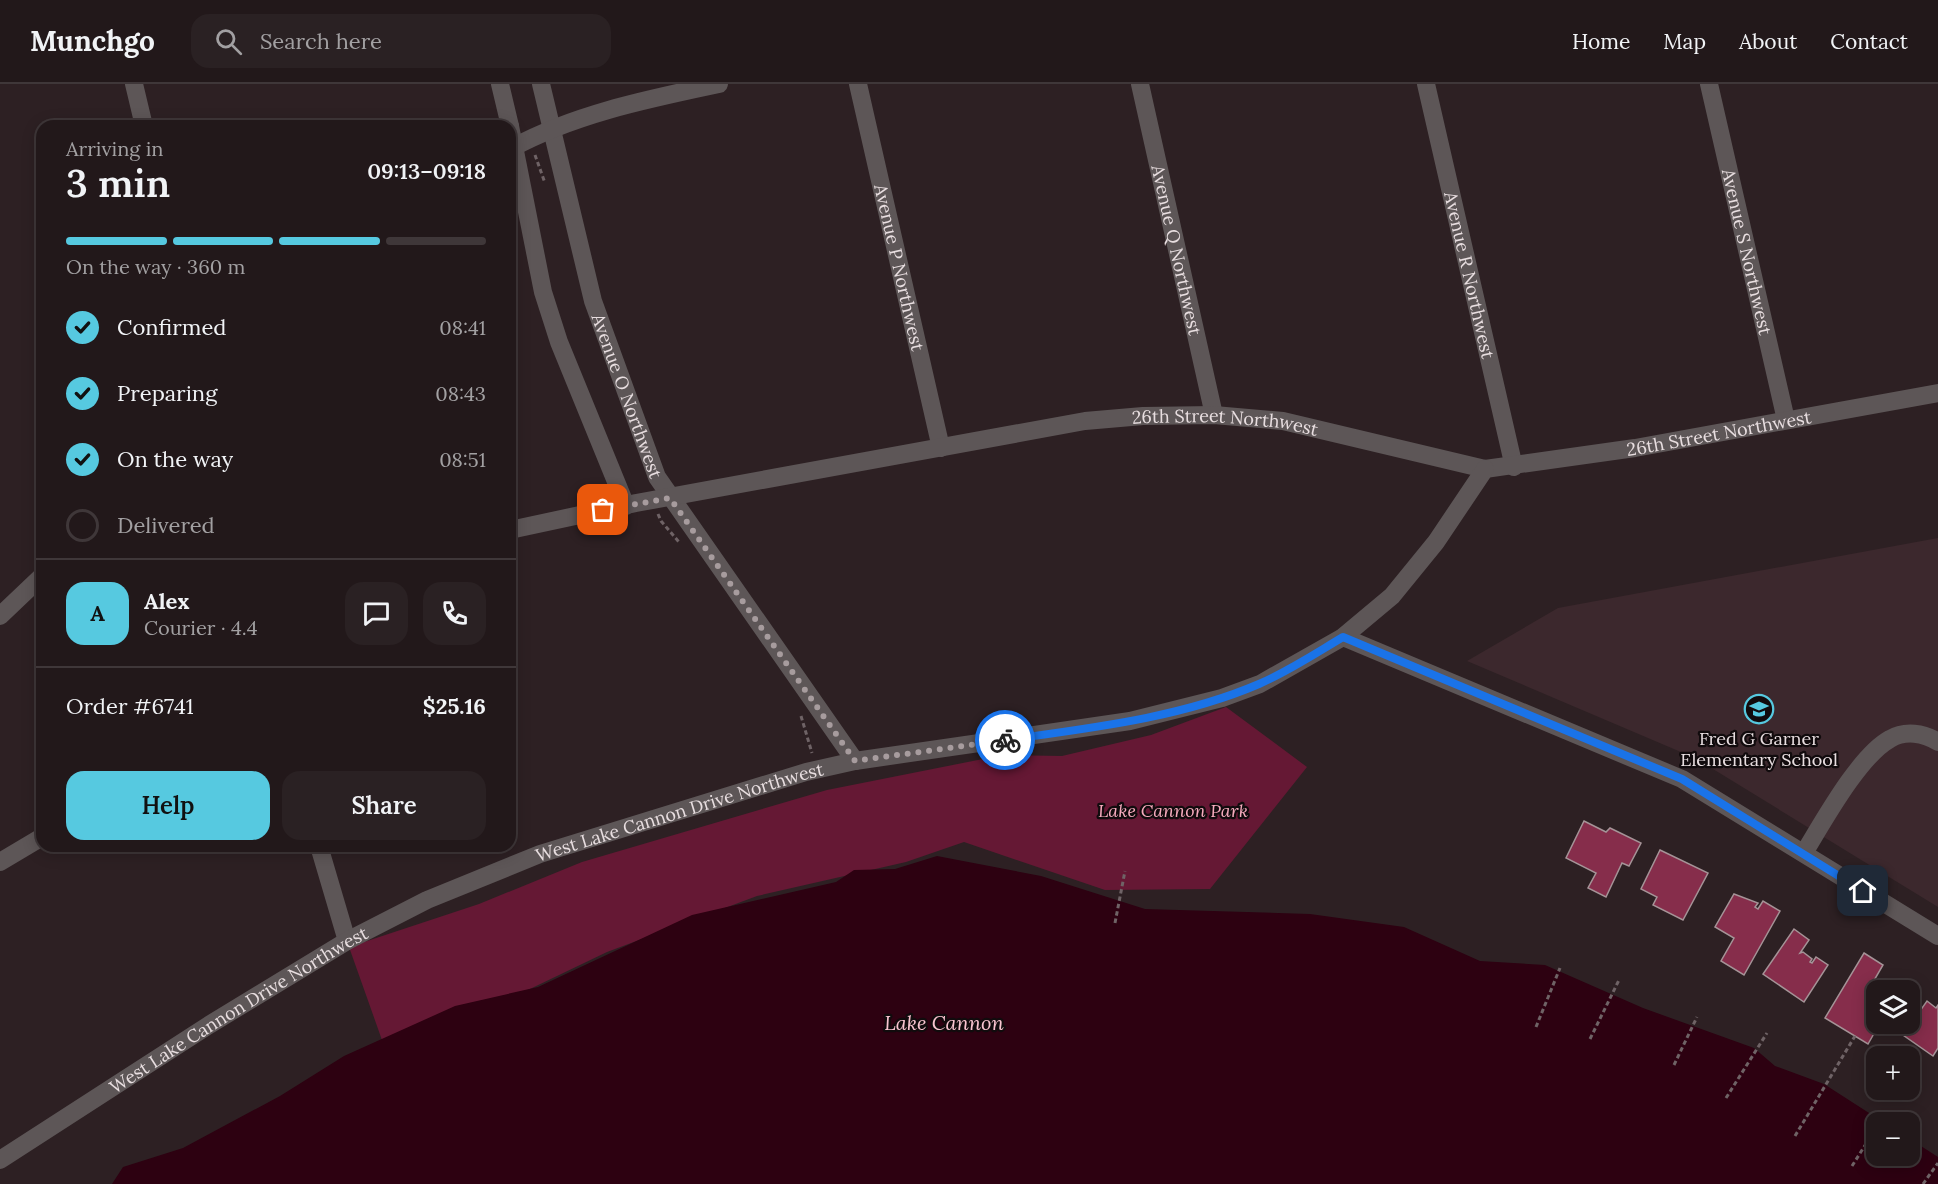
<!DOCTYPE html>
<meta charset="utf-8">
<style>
body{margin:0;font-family:Lora,serif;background:#2a2123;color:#f1f3f6;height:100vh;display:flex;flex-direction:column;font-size:22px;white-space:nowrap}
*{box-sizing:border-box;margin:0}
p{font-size:20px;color:#a2a0a2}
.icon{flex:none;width:33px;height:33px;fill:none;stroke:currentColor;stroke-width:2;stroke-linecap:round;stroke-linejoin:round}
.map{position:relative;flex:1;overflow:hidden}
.drawer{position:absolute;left:36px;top:36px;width:480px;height:732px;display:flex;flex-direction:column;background:#22181a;border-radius:18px;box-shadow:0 3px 15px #0003,0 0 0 2px #3f3739}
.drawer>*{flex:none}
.tools{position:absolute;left:1866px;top:896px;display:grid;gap:12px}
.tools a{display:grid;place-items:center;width:54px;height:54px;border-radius:12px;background:#22181a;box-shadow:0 3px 15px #0003,0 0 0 2px #3f3739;font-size:30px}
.pin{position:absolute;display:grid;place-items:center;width:51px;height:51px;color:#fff;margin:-26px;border-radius:12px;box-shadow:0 3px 9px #0006}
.courier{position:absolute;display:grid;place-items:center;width:60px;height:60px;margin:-30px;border:4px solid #1a73e8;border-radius:50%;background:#fff;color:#222;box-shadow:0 2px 8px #0007}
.head em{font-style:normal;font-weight:600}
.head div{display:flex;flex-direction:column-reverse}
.head{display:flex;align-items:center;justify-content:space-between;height:102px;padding:0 30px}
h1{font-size:39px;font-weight:600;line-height:45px}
.bar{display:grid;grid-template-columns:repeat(4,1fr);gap:9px 6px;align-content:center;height:72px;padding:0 30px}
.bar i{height:8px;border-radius:4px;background:#3f3739}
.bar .active{background:#56c9e0}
.bar p{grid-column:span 4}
.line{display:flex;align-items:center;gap:15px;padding:0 30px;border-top:2px solid #3f3739}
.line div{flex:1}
.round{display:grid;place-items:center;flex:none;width:63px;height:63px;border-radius:18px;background:#2a2123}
ol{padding:0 30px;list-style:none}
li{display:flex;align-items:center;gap:18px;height:66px}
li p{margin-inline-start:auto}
li .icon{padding:6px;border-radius:50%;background:#56c9e0;color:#111;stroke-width:4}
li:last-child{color:#a2a0a2}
li i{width:33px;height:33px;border:3px solid #3f3739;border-radius:50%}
.action{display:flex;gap:12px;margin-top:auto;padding:12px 30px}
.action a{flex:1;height:69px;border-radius:18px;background:#56c9e0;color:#111;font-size:24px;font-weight:600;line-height:69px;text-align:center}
.action a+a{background:#2a2123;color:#f1f3f6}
header{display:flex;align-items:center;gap:36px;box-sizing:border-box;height:84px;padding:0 30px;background:#22181a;border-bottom:2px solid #3f3739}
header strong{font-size:28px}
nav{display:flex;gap:33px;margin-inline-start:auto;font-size:21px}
.search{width:420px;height:54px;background:#2a2123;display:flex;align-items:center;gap:15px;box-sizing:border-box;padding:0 21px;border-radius:18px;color:#a2a0a2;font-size:22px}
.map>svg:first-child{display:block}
.built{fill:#3c282d}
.green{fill:#651834}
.water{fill:#2d0111}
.building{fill:#862d4b;stroke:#a59397;stroke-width:1.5}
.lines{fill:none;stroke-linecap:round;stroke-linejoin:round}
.path{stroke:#6f6366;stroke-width:3;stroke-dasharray:4.5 3;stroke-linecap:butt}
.minor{stroke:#5d5657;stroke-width:18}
.done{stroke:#a79c9e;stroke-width:6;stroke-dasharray:0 10.8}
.route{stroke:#1a73e8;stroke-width:8}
.labels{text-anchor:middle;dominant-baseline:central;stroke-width:4.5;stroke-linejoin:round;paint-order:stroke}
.street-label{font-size:18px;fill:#e8dee0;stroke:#110b0d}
.poi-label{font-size:18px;fill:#e8dee0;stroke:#110b0d}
.park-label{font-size:18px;font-style:italic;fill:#f7abbe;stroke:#110b0d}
.water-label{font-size:20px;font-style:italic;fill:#f9c4d0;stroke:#110b0d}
</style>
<header>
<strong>Munchgo</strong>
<div class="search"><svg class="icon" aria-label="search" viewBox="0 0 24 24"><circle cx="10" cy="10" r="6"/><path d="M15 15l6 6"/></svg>Search here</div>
<nav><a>Home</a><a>Map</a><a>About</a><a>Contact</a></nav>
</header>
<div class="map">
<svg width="1938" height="1100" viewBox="0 0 1938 1100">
<rect width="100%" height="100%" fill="#2d2023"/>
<!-- built -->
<path class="built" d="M1938,454V823L1695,674L1467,577L1558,524Z"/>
<!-- green -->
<path class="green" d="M1226,623L1307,683L1210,805L1105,806L964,758L906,778L757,812L607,868L388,973L349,863L479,820L582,778L827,706L1003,671L1062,672L1151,651Z"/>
<!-- water -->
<path class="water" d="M937,772L1041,792L1145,825L1310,830L1404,843L1480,877L1545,881L1643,924L1754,964L1775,982L1824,1000L1883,1038H1876V1071H1910V1055L1938,1073V1100H112L123,1083L183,1064L280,1012L344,972L455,922L538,903L692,831L836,798L854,786L895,785Z"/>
<!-- building -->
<path class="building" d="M1584,737L1606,748L1610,744L1641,759L1629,782L1622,779L1606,813L1588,804L1596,789L1566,774Z
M1660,766L1708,789L1683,836L1653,821L1657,813L1641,805Z
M1734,810L1758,819L1755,823L1758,825L1763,817L1780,827L1744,891L1721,877L1734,854L1715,843Z
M1794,845L1809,856L1800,869L1803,868L1812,875L1810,878L1812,879L1816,873L1828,881L1804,918L1763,890Z
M1864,869L1883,881L1869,905L1876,907V939H1880L1868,960L1825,934Z
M1927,917L1936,924L1938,921V964L1933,972L1903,951Z"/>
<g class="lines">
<!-- path -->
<path class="path" d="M535,71L545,99
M658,430L661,437L679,458
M801,632L812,669
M1115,839L1125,787
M1536,943L1560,884
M1590,955L1619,896
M1674,981L1697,933
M1726,1014L1767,949
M1880,1038L1881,1037
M1795,1052L1855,952
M1852,1082L1876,1044
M1923,1100L1938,1079"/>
<!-- minor -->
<g class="minor">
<path d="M134,0L144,42"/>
<path d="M500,0L510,42"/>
<path id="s1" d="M541,0L593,217L657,393L855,677"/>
<path id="s2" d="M858,0L941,364"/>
<path id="s3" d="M1140,0L1214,331"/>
<path id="s4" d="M1426,0L1514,383"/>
<path id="s5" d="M1709,0L1786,336"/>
<path d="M510,42L543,208L559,258L626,422"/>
<path d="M510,65C574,30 648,15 719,0"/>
<path id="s6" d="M510,446L636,419L1085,337L1143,332L1214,331L1283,337L1485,385L1635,364L1938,309"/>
<path d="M0,532L42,492"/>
<path d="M1343,553L1682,695L1938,852"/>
<path d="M319,762L347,857"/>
<path d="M1804,769C1823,738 1859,672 1890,655C1905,646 1924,649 1938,658"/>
<path d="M0,778L42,753"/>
<path id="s7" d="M0,1076L209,941L347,857L427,816L540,770L806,688L855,677L1130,637L1222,614L1260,600L1343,553L1392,512L1436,458L1485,385"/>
</g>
</g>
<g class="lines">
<!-- done -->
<path class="done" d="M603,426L670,414L855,677L1005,656"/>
<!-- route -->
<path class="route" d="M1005,656C1090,644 1180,634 1259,600C1289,587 1316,569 1343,553L1682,695L1863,807"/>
</g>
<!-- icons -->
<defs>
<g id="school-ring" transform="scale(1.5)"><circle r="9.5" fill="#110b0d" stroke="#56c9e0" stroke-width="1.5"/><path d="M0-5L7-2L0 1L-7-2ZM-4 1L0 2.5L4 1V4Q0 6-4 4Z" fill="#56c9e0"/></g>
</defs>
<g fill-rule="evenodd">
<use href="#school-ring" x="1759" y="625"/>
</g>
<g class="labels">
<!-- street labels -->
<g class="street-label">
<text stroke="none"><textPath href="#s3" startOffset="170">Avenue Q Northwest</textPath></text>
<text stroke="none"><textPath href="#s5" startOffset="172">Avenue S Northwest</textPath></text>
<text stroke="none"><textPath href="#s2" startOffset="188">Avenue P Northwest</textPath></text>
<text stroke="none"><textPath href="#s4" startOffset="196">Avenue R Northwest</textPath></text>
<text stroke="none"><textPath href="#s1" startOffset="324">Avenue O Northwest</textPath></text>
<text stroke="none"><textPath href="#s6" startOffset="726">26th Street Northwest</textPath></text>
<text stroke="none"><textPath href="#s6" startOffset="1228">26th Street Northwest</textPath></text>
<text stroke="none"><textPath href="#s7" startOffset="768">West Lake Cannon Drive Northwest</textPath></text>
<text stroke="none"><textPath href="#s7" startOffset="282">West Lake Cannon Drive Northwest</textPath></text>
</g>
<!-- poi labels -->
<g class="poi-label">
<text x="1759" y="654">Fred G Garner<tspan x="1759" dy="21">Elementary School</tspan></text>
</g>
<!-- park labels -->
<g class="park-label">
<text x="1173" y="726">Lake Cannon Park</text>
</g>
<!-- water labels -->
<g class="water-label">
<text x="944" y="938">Lake Cannon</text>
</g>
</g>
</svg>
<div class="tools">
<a><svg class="icon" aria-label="layers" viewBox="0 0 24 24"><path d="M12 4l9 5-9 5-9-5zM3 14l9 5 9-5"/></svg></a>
<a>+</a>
<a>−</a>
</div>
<div class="pin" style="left:603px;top:426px;background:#ea580c"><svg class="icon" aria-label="bag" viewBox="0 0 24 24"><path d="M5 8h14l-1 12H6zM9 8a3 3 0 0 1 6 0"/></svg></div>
<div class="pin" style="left:1863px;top:807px;background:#1f2937"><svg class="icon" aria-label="home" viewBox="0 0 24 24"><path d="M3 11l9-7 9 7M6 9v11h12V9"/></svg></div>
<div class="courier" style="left:1005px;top:656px"><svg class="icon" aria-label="bike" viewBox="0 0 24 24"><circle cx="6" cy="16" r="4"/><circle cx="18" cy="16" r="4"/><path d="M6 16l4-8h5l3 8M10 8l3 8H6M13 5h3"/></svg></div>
<section class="drawer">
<div class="head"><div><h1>3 min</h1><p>Arriving in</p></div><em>09:13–09:18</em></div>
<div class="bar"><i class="active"></i><i class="active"></i><i class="active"></i><i></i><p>On the way · 360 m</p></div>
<ol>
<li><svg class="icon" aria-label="check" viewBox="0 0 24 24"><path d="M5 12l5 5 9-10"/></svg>Confirmed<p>08:41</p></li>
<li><svg class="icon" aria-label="check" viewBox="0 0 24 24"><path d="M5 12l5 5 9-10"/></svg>Preparing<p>08:43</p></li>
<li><svg class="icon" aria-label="check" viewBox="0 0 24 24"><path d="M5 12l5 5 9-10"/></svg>On the way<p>08:51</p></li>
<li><i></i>Delivered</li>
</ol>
<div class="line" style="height:108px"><b class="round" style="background:#56c9e0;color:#111">A</b><div><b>Alex</b><p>Courier · 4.4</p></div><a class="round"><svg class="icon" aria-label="chat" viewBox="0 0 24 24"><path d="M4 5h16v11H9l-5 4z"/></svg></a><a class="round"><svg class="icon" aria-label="phone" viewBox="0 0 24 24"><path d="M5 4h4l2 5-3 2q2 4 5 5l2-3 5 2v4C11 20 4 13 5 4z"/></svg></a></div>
<div class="line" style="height:78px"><div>Order #6741</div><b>$25.16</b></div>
<div class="action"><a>Help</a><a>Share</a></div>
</section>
</div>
